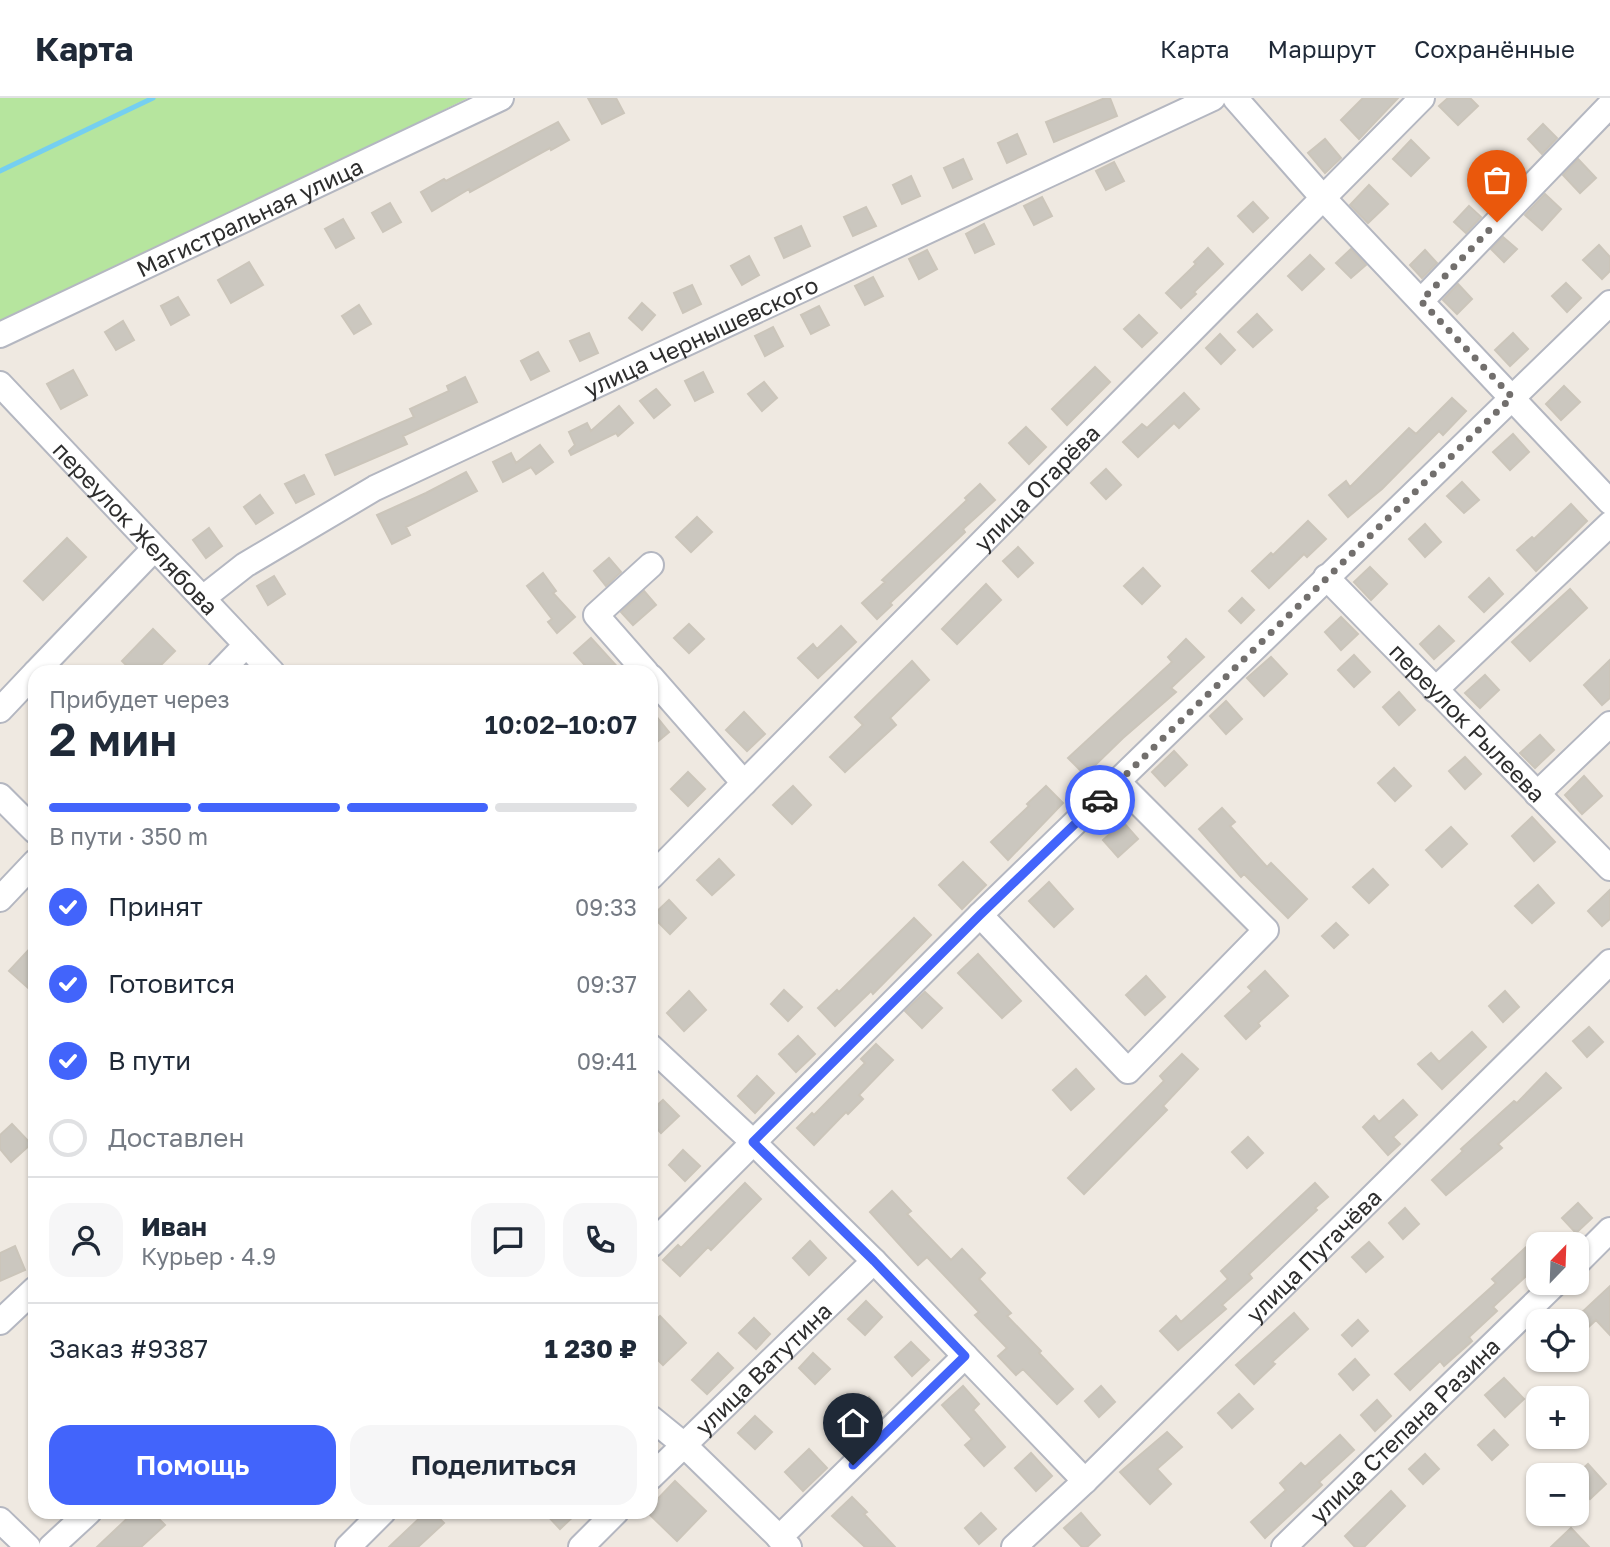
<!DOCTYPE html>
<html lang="ru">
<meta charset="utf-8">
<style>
body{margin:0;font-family:"Golos Text",sans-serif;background:#f6f6f7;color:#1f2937;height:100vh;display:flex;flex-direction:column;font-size:26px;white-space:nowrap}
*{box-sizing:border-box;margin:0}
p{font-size:23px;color:#747a83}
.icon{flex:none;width:38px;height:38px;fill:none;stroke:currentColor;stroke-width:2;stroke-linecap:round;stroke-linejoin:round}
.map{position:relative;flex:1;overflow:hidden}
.sheet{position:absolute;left:28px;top:567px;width:630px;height:854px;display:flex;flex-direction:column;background:#fff;border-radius:21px;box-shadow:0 2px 5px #0004}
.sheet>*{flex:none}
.needle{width:46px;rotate:23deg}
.tools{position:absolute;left:1526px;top:1134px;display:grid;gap:14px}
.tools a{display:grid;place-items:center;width:63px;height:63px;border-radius:14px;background:#fff;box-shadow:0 2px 5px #0004;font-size:35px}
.pin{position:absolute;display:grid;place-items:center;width:60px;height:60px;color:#fff;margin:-72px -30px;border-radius:50% 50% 50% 0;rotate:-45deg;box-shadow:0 0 7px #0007}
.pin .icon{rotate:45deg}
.courier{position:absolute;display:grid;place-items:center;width:70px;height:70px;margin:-35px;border:5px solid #4264fb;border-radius:50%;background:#fff;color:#222;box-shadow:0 2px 9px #0007}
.overview em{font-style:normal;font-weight:600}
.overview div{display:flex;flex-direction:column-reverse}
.overview{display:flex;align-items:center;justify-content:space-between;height:119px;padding:0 21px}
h1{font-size:46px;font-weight:600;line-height:52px}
.bar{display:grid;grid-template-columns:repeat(4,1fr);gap:10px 7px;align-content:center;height:84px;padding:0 21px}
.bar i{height:9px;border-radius:5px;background:#e0e1e3}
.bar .current{background:#4264fb}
.bar p{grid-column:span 4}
.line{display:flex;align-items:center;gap:18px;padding:0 21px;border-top:2px solid #e0e1e3}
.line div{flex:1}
.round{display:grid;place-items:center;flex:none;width:74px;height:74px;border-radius:21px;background:#f6f6f7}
ol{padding:0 21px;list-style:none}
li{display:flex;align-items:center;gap:21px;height:77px}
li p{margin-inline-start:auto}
li .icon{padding:7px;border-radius:50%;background:#4264fb;color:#fff;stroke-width:4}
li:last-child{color:#747a83}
li i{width:38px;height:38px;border:4px solid #e0e1e3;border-radius:50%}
.cta{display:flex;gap:14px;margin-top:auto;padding:14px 21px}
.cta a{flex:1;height:80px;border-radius:21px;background:#4264fb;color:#fff;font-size:28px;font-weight:600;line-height:80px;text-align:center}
.cta a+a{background:#f6f6f7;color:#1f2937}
header{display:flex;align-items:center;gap:42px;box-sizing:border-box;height:98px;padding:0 35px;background:#fff;border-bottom:2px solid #e0e1e3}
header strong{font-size:33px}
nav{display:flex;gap:38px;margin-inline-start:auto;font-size:24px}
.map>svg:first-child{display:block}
.green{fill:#b6e59e}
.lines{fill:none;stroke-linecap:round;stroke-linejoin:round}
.stream{stroke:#75cff0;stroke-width:5}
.building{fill:#cbc7bf;stroke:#cbc5ba;stroke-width:2}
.minor-casing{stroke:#b4b7c1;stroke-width:28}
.minor{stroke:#fff;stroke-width:24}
.done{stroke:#726f6d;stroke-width:7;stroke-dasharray:0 12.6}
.route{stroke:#4264fb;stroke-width:9}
.labels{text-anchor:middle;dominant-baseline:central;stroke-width:7;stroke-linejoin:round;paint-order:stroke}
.street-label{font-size:23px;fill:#2e2e2e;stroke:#fff}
</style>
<header>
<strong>Карта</strong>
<nav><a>Карта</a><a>Маршрут</a><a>Сохранённые</a></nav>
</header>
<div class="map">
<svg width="1610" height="1449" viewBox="0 0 1610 1449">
<rect width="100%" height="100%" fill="#efe9e1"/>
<!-- green -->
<path class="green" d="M0,0H468L0,229Z"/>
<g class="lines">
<!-- stream -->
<path class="stream" d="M0,73L153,0"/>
</g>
<!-- building -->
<path class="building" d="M588,0H616L624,15L602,26Z
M1105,0H1110L1117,18L1054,44L1046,24Z
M1363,0H1398L1359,41L1341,22Z
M1448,0H1470L1478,8L1458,27L1439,8Z
M558,24L569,42L551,52L550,50L470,94L469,91L432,113L421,94L444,81L446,83Z
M1543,26L1557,40L1542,56L1528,41Z
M1017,36L1026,56L1007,65L998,45Z
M1325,41L1341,60L1325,75L1308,55Z
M1411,42L1429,60L1411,78L1393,61Z
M963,61L972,81L953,90L944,70Z
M1578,61L1596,80L1580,95L1563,77Z
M1114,64L1124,83L1106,92L1096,73Z
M1503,71L1515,84L1503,96L1489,84Z
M911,78L920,98L902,106L893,87Z
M1369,87L1388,106L1368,125L1350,107Z
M1545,96L1561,111L1542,132L1525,117Z
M1042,99L1052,118L1034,127L1024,108Z
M1253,104L1268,120L1253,134L1238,118Z
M390,105L401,124L383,134L372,115Z
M1469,108L1481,119L1466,135L1454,124Z
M866,109L876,128L853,138L844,119Z
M343,121L354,140L336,150L325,131Z
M984,126L994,146L975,155L966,136Z
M801,128L810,148L784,160L775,140Z
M1503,139L1517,151L1504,164L1491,151Z
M1599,147L1610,159V173L1602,181L1583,162Z
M1208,150L1223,166L1194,194L1196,196L1181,210L1166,195L1196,166L1194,164Z
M1351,151L1366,167L1351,180L1336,165Z
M927,152L937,171L919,181L909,161Z
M1425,152L1437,165L1422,180L1410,167Z
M1310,157L1324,171L1302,192L1288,178Z
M749,158L759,177L742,187L731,168Z
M249,164L263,187L231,205L218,182Z
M873,179L883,198L865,207L855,188Z
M1566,185L1581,200L1567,214L1552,198Z
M1458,186L1472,201L1457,216L1443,202Z
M692,187L701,206L683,215L674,195Z
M178,199L189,217L171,227L161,208Z
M642,205L655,217L642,232L629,220Z
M359,207L371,226L354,236L342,218Z
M819,208L829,227L811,236L801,217Z
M1257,216L1272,232L1253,249L1238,234Z
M1139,217L1157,235L1142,249L1124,231Z
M123,223L134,242L116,252L105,234Z
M773,229L783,248L765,258L755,238Z
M589,235L598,255L580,263L570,243Z
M1513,235L1528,251L1510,268L1495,252Z
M1220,236L1235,252L1221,266L1206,250Z
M538,254L549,273L531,282L521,263Z
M1095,269L1110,284L1067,327L1052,311Z
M73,272L87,297L61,311L47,286Z
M703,274L713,294L695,303L685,283Z
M465,279L477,304L403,338L407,346L335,377L326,357L414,319L410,311L449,293L447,288Z
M764,284L777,300L762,313L748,296Z
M1564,288L1580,304L1561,322L1546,306Z
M656,291L670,307L654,320L640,303Z
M1184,295L1199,311L1179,330L1174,325L1138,359L1123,344L1142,326L1147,330Z
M1452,300L1466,313L1443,337L1439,333L1382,391L1348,419L1329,397L1346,383L1350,389L1409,330L1416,336Z
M619,308L633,325L618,338L616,335L571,357L569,353L575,347L569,334L587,325L591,333Z
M1026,329L1046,349L1029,366L1009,345Z
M1513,336L1529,354L1510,372L1493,354Z
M540,347L553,364L536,376L531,369L503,384L493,364L511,355L516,365Z
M1106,371L1121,387L1106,401L1091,385Z
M466,374L477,393L406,429L410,437L392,446L377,417L426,395Z
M304,377L314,396L296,405L285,386Z
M1462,384L1479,402L1464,415L1447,398Z
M980,386L995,402L963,431L965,434L890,505L892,507L877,521L862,505L885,484L882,482L967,402L965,400Z
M260,397L273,415L256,426L244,409Z
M1571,406L1587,423L1536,473L1517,452L1532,439L1534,441Z
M697,419L712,434L691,454L676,439Z
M1308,423L1326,441L1307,459L1304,456L1269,490L1252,473L1271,455L1273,457Z
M1425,426L1441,444L1425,459L1409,441Z
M209,430L222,448L206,460L193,442Z
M67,440L86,459L43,502L24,483Z
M1018,449L1033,465L1018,479L1003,463Z
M609,460L621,474L606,488L594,473Z
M1370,469L1387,486L1371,502L1354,484Z
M1143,470L1160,488L1142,506L1124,488Z
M543,475L556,493L553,495L575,519L557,535L548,524L552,521L527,488Z
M274,478L285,496L268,507L257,488Z
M1489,480L1503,496L1484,514L1469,499Z
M986,486L1001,502L957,546L942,531Z
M1570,491L1587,510L1530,563L1512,544Z
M644,493L656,507L633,527L621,514Z
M1242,500L1254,512L1241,525L1229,513Z
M1341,519L1358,536L1341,552L1325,534Z
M689,526L704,541L689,555L674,540Z
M841,528L856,544L818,580L798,560L813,546L817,551Z
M1439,528L1454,543L1434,561L1420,546Z
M153,531L175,553L154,574H133L122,563Z
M591,540L622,574H591L574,555Z
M1186,541L1204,559L1171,590L1176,594L1123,640L1085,677L1068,660L1172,564L1168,559Z
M1354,557L1370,574L1354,589L1338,572Z
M1271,559L1287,576L1264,598L1247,580Z
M1610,562V600L1602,607L1584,587Z
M912,563L929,582L890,620L896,627L845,674L830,659L863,627L855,619Z
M1485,577L1499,592L1480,610L1465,595Z
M1399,594L1415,612L1399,627L1383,609Z
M1226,603L1242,621L1226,636L1210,618Z
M651,612L669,634L651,649Z
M744,614L765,636L747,653L726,632Z
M1540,637L1554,652L1535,670L1520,655Z
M1174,653L1187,667L1165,688L1152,674Z
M1465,659L1481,676L1465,691L1449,673Z
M1394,670L1411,688L1395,703L1378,685Z
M688,674L705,691L688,708L671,691Z
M1584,678L1602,698L1582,716L1565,697Z
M793,688L811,707L792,726L773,707Z
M1046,688L1063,705L1008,762L991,744L1029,708L1027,706Z
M1222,710L1235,724L1230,728L1267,769L1271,765L1307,801L1288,820L1244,776L1241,779L1199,731Z
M1532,719L1555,744L1534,763L1512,738Z
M1123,724L1138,741L1118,759L1103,742Z
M1451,729L1467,746L1442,769L1426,752Z
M719,761L734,777L712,797L697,782Z
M963,764L986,787L962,811L939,787Z
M1373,771L1388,787L1369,805L1353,789Z
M1049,784L1073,811L1054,829L1029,803Z
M1538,787L1554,805L1532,825L1515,808Z
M1610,792V821L1602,828L1588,813Z
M669,802L686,820L670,836L652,818Z
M914,820L931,837L873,896L871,893L835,928L818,910L837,892L839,894Z
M1336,825L1348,837L1334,850L1322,838Z
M35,845V896L9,873Z
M978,856L1021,903L1002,920L958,875Z
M1265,873L1288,898L1258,925L1260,928L1246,941L1225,918L1252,893L1248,889Z
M1146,878L1165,899L1145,917L1126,897Z
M784,892L802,909L788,923L771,906Z
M689,893L706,912L684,933L667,915Z
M1505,893L1519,909L1503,924L1489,908Z
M925,894L942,910L922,930L905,913Z
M1589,929L1603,944L1587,959L1573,943Z
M1472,934L1486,949L1442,991L1418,966L1431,955L1439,964Z
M798,938L815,956L796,974L779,956Z
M876,946L893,962L859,997L863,1001L848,1016L846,1014L814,1047L797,1030L812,1015L814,1017L865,965L861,961Z
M1182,956L1198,971L1163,1008L1167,1012L1084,1096L1068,1080L1164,983L1160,978Z
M1076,971L1094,991L1071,1012L1053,992Z
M1546,975L1561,990L1498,1046L1502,1050L1446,1097L1432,1082L1463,1053L1461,1051L1514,1003L1517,1005Z
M757,978L774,995L755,1015L738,998Z
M663,1002L679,1018L661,1035L651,1024V1013Z
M1403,1002L1417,1017L1393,1039L1400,1046L1388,1057L1363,1029L1374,1018L1379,1024Z
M12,1026L31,1046L11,1064L0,1051V1037Z
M1248,1039L1263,1055L1247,1070L1232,1054Z
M683,1052L700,1068L685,1083L669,1067Z
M745,1085L761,1101L711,1152L708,1149L680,1178L663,1162L678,1147L681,1150Z
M1315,1085L1328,1099L1315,1110L1317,1112L1249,1176L1252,1180L1222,1207L1226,1211L1178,1252L1160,1233L1176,1218L1181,1224L1228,1181L1221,1173Z
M892,1093L911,1113L907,1116L951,1162L962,1151L985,1175L979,1181L1011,1215L1007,1218L1041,1253L1039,1255L1073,1291L1057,1306L1023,1271L1016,1277L998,1258L1007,1250L975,1217L979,1214L927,1159L918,1167L870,1114Z
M1578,1105L1592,1120L1576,1135L1562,1120Z
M1405,1110L1419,1126L1403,1141L1389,1125Z
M1538,1138V1167L1493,1209L1497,1213L1469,1239L1472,1243L1444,1268L1440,1263L1410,1292L1395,1276L1496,1185L1492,1181Z
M810,1143L826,1160L809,1177L793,1160Z
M1369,1144L1383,1159L1366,1174L1352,1159Z
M15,1148L25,1172L0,1183V1155Z
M1610,1188V1237L1596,1222L1577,1240V1219Z
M866,1203L882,1219L865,1237L848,1221Z
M1294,1215L1308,1231L1272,1264L1275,1266L1254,1286L1236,1267Z
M660,1218L686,1245L663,1267L651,1255V1227Z
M754,1220L770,1236L756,1251L739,1235Z
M1358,1222L1368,1233L1352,1248L1342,1237Z
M911,1244L929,1262L912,1278L895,1259Z
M718,1255L733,1270L707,1296L692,1282Z
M813,1255L830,1271L815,1286L799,1270Z
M1355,1261L1369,1277L1353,1292L1339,1276Z
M1504,1280L1524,1301L1505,1319L1485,1297Z
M963,1288L979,1306L973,1312L1005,1349L984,1368L965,1347L972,1341L942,1307Z
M1101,1288L1115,1304L1099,1319L1085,1303Z
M1239,1296L1253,1311L1232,1330L1218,1315Z
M869,1299L882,1314L862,1333L848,1319Z
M1377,1302L1391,1318L1375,1333L1361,1317Z
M755,1318L772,1334L755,1351L738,1335Z
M1494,1332L1508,1347L1492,1362L1478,1347Z
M1167,1334L1182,1349L1157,1371L1171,1386L1150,1406L1120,1374Z
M1340,1337L1354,1352L1319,1384L1322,1387L1265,1440L1251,1424L1286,1392L1280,1385L1301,1365L1305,1369Z
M809,1351L827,1370L803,1393L785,1374Z
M1031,1355L1052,1378L1036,1393L1015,1370Z
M1425,1356L1439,1371L1423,1386L1409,1371Z
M1588,1366L1606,1386L1590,1401L1577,1387V1376Z
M675,1383L706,1413L677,1443L647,1414H651V1408Z
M1391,1393L1405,1408L1364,1449H1355L1345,1438Z
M852,1399L867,1414L864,1416L895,1449H865L832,1418Z
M134,1414H152L165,1427L141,1449H97Z
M426,1414H433L444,1425L418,1449H389Z
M544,1414H578L560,1431Z
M981,1415L996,1431L979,1446L965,1430Z
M1081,1415L1100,1437L1087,1449H1082L1064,1430Z
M1571,1430L1589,1449H1551Z"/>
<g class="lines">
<!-- minor casing -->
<g class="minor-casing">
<g id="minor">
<path d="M1235,0L1324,101L1610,404"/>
<path d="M1421,203L1610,7"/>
<path id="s1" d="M0,237L501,0"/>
<path id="s2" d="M0,286L272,574"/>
<path id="s3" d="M1326,479L1610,770"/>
<path id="s4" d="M203,500L245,467L375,390L1213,0"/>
<path d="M36,574L154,451"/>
<path d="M220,574L246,547"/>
<path d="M646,574L596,517L651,467"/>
<path d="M651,579L744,685"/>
<path d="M1435,592L1610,426"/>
<path d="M0,612L35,575"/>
<path d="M1537,696L1610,626"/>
<path d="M0,698L35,733"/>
<path id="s5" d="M651,779L1422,0"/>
<path d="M0,801L35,764"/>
<path d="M980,817L1128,973L1266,832L1118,684"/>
<path d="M651,949L753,1044L874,1163L1085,1383"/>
<path d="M651,1147L980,817L1610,205"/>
<path d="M1577,1165L1610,1132"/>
<path d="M0,1224L35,1191"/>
<path d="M651,1320L683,1346L789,1449"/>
<path id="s6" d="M651,1379L874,1163"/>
<path d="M0,1422L28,1449"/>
<path d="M779,1440L965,1258"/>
<path d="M51,1449L89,1414"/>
<path d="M348,1449L383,1414"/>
<path d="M581,1449L616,1414"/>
<path id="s7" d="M1014,1449L1085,1383L1610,864"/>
<path id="s8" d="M1284,1449L1556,1185"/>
</g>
</g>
<!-- minor -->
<use href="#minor" class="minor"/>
</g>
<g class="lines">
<!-- done -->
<path class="done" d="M1100,702L1512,299L1421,203L1497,124"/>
<!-- route -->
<path class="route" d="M853,1367L965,1258L874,1163L753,1044L980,817L1100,702"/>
</g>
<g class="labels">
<!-- street labels -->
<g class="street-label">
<text stroke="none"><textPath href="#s1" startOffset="276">Магистральная улица</textPath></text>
<text stroke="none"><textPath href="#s4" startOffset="564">улица Чернышевского</textPath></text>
<text stroke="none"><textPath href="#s5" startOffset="548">улица Огарёва</textPath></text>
<text stroke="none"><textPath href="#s2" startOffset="198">переулок Желябова</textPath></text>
<text stroke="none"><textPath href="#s3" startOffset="203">переулок Рылеева</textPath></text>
<text stroke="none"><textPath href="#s7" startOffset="418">улица Пугачёва</textPath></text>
<text stroke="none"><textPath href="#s6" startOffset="156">улица Ватутина</textPath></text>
<text stroke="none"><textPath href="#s8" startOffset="168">улица Степана Разина</textPath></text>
</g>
</g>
</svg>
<div class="tools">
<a><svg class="needle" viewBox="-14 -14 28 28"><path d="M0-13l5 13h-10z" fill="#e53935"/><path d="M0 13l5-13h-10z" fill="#747a83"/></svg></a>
<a><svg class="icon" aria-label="locate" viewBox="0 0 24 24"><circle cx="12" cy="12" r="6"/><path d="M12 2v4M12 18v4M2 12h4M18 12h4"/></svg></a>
<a>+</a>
<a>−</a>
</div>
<div class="pin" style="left:1497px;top:124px;background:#ea580c"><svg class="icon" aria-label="bag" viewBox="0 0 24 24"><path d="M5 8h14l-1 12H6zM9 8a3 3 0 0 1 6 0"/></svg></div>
<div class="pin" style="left:853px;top:1367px;background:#1f2937"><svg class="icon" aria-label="home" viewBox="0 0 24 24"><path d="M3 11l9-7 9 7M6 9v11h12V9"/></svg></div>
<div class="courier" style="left:1100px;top:702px"><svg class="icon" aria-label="car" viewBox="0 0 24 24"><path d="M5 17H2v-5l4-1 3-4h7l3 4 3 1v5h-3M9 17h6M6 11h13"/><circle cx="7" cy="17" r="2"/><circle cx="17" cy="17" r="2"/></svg></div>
<section class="sheet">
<div class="overview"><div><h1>2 мин</h1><p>Прибудет через</p></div><em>10:02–10:07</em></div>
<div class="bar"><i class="current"></i><i class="current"></i><i class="current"></i><i></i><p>В пути · 350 m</p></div>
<ol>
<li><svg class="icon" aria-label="check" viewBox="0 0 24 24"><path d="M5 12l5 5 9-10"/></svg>Принят<p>09:33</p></li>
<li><svg class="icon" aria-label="check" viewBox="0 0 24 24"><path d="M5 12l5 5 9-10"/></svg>Готовится<p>09:37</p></li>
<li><svg class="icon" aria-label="check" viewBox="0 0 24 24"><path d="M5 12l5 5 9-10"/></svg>В пути<p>09:41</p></li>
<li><i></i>Доставлен</li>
</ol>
<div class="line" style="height:126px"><a class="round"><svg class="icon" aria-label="person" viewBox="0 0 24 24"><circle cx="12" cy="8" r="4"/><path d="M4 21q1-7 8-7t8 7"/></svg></a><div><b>Иван</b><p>Курьер · 4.9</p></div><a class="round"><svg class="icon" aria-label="chat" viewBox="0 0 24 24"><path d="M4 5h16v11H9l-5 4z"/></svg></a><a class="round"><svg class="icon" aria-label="phone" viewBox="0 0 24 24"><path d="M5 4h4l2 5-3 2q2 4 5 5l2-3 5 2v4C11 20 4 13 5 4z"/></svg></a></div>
<div class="line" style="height:91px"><div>Заказ #9387</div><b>1 230 ₽</b></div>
<div class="cta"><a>Помощь</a><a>Поделиться</a></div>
</section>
</div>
